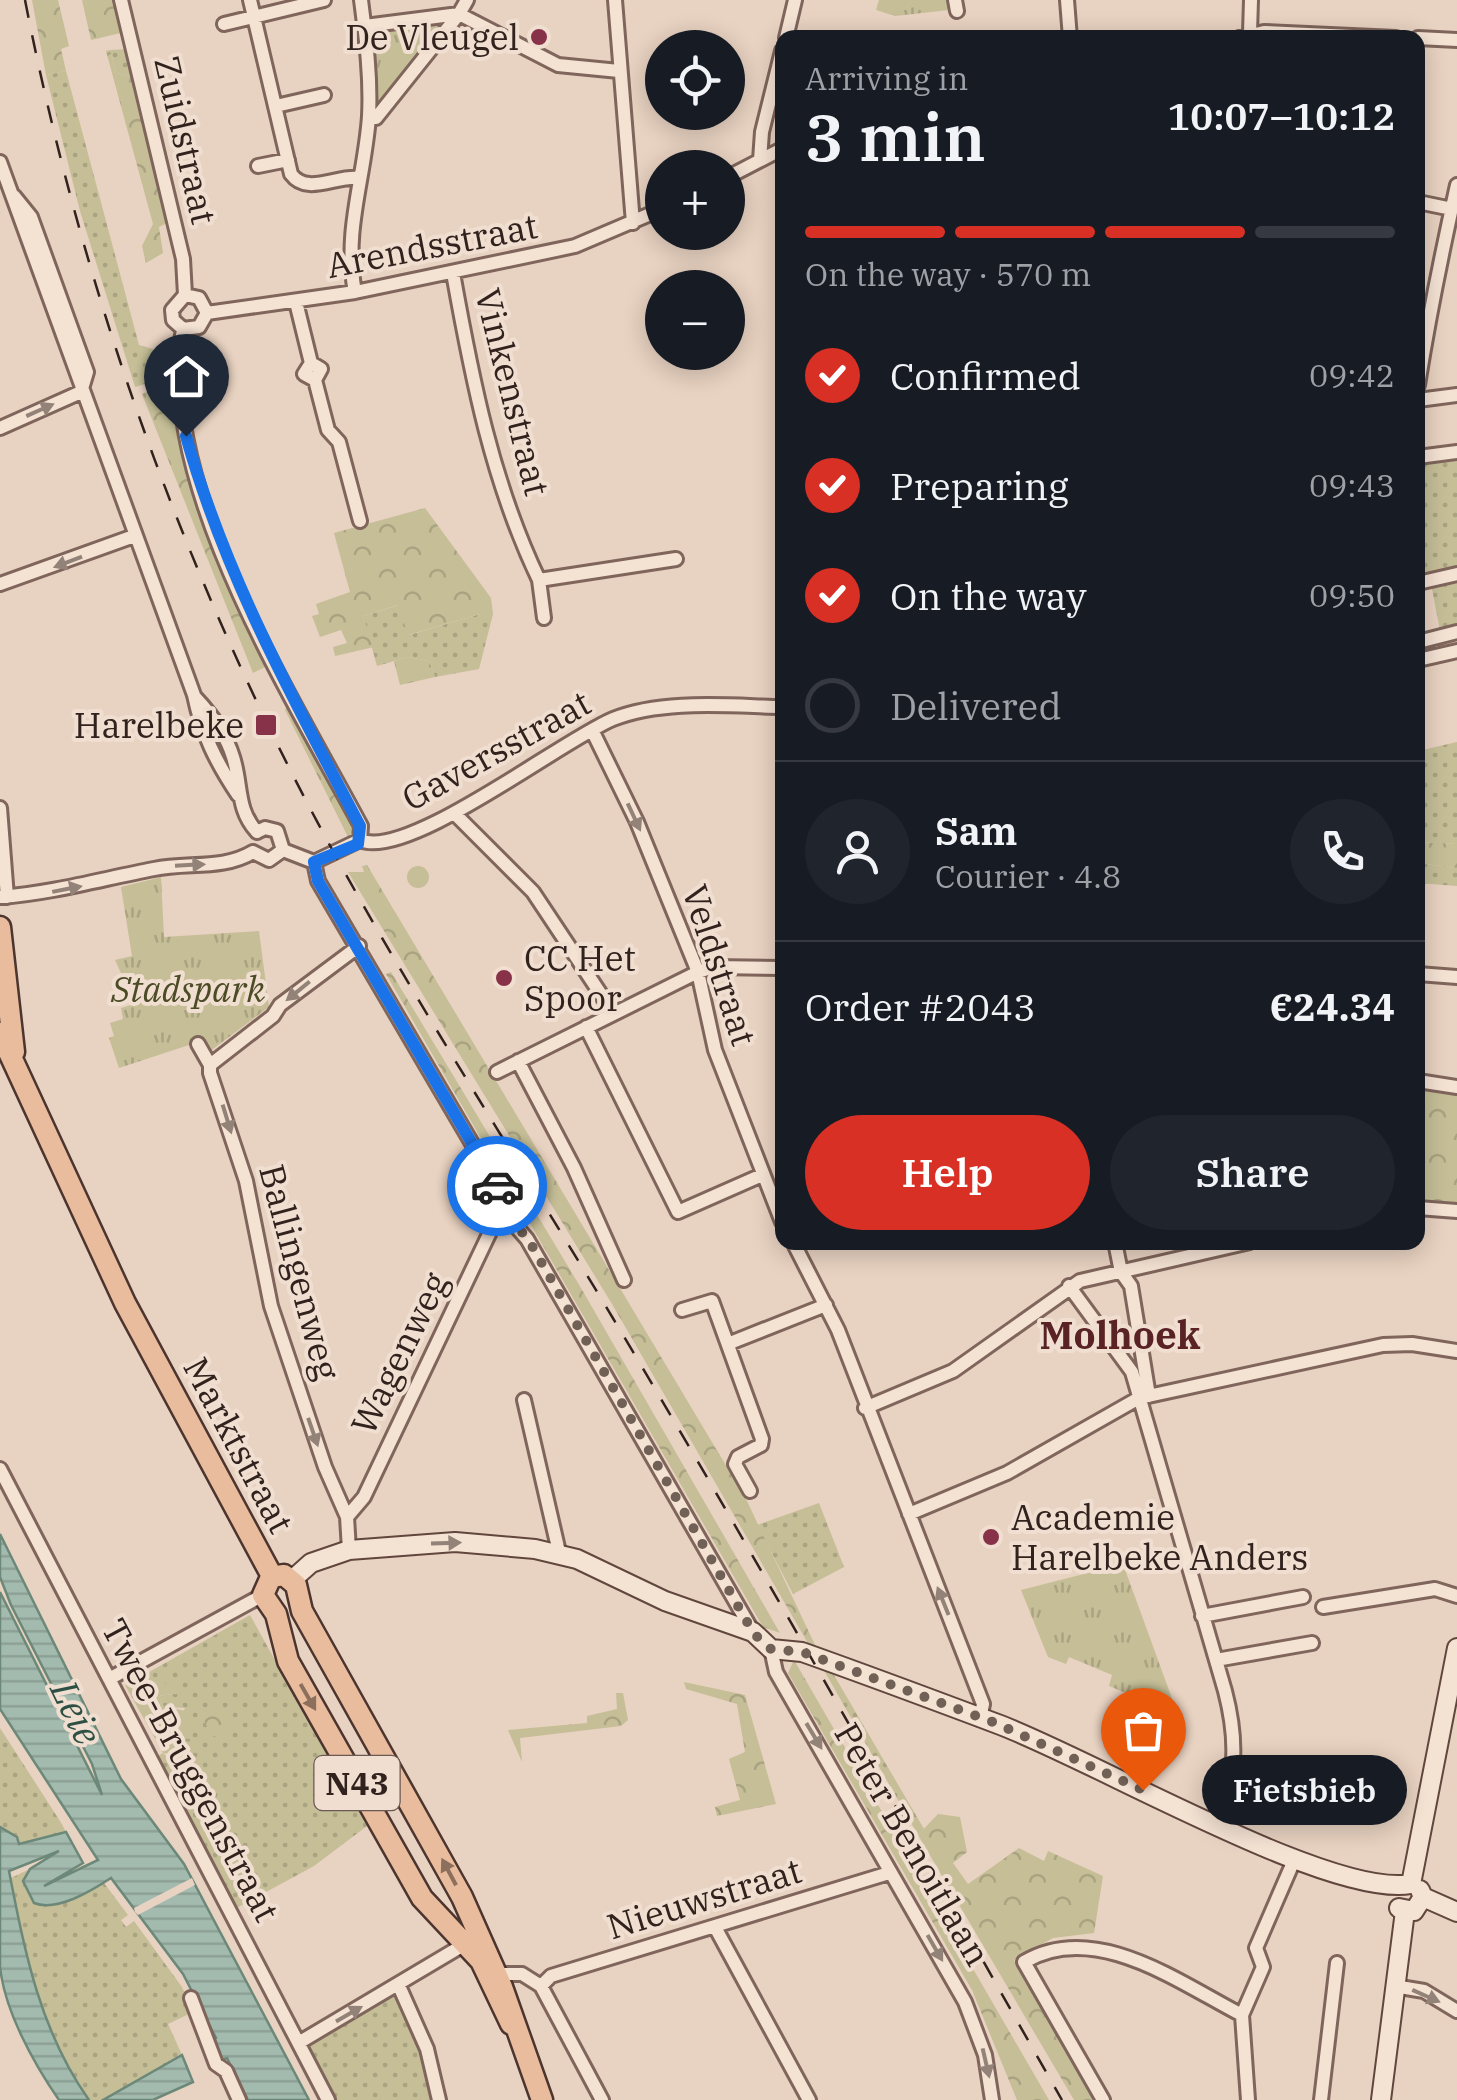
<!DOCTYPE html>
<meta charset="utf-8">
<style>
body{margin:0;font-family:"IBM Plex Serif",serif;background:#20242c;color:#f1f3f6;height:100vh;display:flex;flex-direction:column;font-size:38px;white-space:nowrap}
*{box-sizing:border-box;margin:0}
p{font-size:32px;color:#9ea1a6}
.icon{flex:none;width:55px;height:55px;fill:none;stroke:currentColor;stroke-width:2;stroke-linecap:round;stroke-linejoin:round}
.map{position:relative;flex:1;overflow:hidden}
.details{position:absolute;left:775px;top:30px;width:650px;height:1220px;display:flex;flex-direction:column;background:#171b24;border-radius:20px;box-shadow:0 5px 25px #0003}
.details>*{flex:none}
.tools{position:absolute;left:645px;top:30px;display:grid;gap:20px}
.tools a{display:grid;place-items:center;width:100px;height:100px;border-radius:50%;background:#171b24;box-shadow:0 5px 25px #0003;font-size:50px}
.pin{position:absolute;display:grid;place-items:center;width:85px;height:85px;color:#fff;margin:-102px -42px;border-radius:50% 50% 50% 0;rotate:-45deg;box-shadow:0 0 10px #0007}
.pin .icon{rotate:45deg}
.courier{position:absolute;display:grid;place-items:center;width:100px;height:100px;margin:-50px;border:8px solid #1a73e8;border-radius:50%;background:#fff;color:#222;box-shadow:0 2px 12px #0007}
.bubble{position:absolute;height:70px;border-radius:35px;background:#171b24;box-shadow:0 5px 25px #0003;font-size:32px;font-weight:600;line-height:70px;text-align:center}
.headline em{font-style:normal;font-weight:600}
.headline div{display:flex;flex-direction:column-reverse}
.headline{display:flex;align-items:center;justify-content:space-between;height:170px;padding:0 30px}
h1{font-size:65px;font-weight:600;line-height:75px}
.bar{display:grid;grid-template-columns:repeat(4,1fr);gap:15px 10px;align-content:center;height:120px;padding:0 30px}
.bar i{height:12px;border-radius:8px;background:#363941}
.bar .active{background:#d93025}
.bar p{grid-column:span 4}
.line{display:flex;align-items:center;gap:25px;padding:0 30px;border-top:2px solid #363941}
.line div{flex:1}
.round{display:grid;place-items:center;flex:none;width:105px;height:105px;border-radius:52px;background:#20242c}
ol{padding:0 30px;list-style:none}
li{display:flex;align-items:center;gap:30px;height:110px}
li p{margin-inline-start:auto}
li .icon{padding:10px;border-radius:50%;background:#d93025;color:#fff;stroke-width:4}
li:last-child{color:#9ea1a6}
li i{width:55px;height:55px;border:5px solid #363941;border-radius:50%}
.button{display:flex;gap:20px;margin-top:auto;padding:20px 30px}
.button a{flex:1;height:115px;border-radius:60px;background:#d93025;color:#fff;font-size:40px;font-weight:600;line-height:115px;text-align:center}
.button a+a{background:#20242c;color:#f1f3f6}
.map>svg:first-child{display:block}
.grass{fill:url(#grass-dots)}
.forest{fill:url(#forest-crowns)}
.park{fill:url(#park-tufts)}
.water{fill:url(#water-rules);stroke:#6c8879;stroke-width:2.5}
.pier{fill:#e8d2c1}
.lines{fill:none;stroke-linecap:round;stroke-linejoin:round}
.street-casing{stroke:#7f655b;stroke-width:18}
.secondary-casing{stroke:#61463e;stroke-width:22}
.primary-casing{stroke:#4d352f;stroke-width:25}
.street{stroke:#f4e2d3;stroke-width:12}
.secondary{stroke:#f4e2d3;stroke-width:18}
.primary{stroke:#e8bc9c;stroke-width:20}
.rail{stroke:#31221d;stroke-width:2.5;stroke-dasharray:18 18;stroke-linecap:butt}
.oneway{fill:#928278}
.oneway2{fill:#8c6f5c}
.done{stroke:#716056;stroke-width:10;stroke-dasharray:0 18}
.route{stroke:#1a73e8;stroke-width:12}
.poi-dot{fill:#883249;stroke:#f0ded0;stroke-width:4}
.labels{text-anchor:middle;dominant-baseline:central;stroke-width:8;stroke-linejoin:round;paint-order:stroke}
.shield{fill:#f0ded0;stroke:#6a5a53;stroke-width:2.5}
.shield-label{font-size:32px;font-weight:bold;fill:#31221d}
.poi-label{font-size:35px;fill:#31221d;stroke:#f0ded0;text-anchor:end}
.street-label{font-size:35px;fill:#31221d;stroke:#f0ded0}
.park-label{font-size:35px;font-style:italic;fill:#4b4b26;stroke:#f0ded0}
.neighbourhood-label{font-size:38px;font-weight:bold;fill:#592225;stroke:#f0ded0}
.water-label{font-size:38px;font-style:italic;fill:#2e4f44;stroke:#f0ded0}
</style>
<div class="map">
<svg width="1457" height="2100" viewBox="0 0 1457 2100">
<defs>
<pattern id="grass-dots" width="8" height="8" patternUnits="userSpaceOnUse" patternTransform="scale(2.5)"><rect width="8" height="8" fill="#c5be97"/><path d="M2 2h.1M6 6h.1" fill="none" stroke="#aaa382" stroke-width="1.8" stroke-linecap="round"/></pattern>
<pattern id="forest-crowns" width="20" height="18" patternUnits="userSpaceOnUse" patternTransform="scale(2.5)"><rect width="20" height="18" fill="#c5be97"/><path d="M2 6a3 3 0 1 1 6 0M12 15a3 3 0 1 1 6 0" fill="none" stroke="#aaa382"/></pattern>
<pattern id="park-tufts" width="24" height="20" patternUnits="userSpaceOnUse" patternTransform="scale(2.5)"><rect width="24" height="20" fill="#c5be97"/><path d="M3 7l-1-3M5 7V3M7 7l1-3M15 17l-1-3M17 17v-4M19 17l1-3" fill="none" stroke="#aaa382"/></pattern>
<pattern id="water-rules" width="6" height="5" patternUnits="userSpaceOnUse" patternTransform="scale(2.5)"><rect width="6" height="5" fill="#a3bbae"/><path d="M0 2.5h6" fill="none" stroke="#8da095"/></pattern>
</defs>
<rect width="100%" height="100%" fill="#e8d2c1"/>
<!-- grass -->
<path class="grass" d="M128,49L135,77L116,73L110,50Z
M66,71L139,345L156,350L154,381L135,387L80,211L46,75Z
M1457,457V571L1418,580V515L1422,507L1418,462Z
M1457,578V627L1440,631L1431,584Z
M399,605L409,635L480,614H493L479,669L435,677L429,661L408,657L377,666L363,616Z
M1457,742V844L1418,842V751Z
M1418,863L1457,868V886L1418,883Z
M819,1503L844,1567L793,1594L757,1525Z
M250,1615L367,1826L314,1866L233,1910L155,1758L163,1753L167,1757L185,1708L164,1707L159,1696L179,1693L148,1683L144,1675Z
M822,1667L831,1670L924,1829L918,1835Z
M0,1728L60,1821L66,1832L18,1844L17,1837L0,1827Z
M30,1869L23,1881L65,1901L104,1883L128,1915L121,1920L126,1927L134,1921L182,1987L193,2012L168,2024L182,2055L103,2100H89C41,2033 26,1958 11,1878Z
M395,1992L423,2053L436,2100H333L310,2053V2041Z"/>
<!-- forest -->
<path class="forest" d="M32,0H58L69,46L61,49L66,71L46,75Z
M82,0H116L125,32L91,40Z
M110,50L116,73L135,77L169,222L159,227L163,253L146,263L142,246L153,224L106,51Z
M162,385L209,531L267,666L253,673L142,394Z
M425,508L491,598L493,614H480L408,635L398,605L363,616L374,647L335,656L333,647L347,643L341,630L320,637L312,616L319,614L316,604L350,592L334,533Z
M408,657L429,661L435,677L400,685L394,661Z
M288,703L349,819L354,830L348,837L285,710Z
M1418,842L1457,844V868L1418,863Z
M367,865L746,1499L816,1647L809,1645L612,1304L348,872H364L362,866Z
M391,972L581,1288L780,1633L763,1627L386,974Z
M1420,1086L1457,1091V1204L1422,1200L1418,1196Z
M794,1660L1049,2100H1017L972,1990L788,1673Z
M144,1675L148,1682L177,1684L179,1693L159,1696L164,1707L193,1712L189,1750L179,1756L163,1753L125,1685Z
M684,1682L745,1695L776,1804L717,1816L715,1807L740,1800L729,1759L745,1752L737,1704L686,1689Z
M616,1693H623L628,1720L621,1726L520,1738L522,1762L508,1730L587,1723V1716L617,1709Z
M218,1700L234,1726L218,1738L210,1734L202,1715Z
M938,1814L960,1817L967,1852L953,1863L968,1884L1019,1848L1044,1861L1048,1851L1103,1876L1094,1933L1053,1938L1014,1960L1095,2100H1074L918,1835Z"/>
<!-- park -->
<path class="park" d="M879,0H947L949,10L895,16L876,10Z
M448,21L382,105L374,104L372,33Z
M407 877a11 11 0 1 1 22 0a11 11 0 1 1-22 0Z
M161,877L164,937L259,931L269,1007L209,1052L201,1041L119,1068L109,1038L114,1036L110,1023L123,1019L121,1008L135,1004L115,960L132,956L121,887Z
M1123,1564L1178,1715L1109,1686L1112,1675L1069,1657L1066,1664L1048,1657L1021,1590Z"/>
<!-- water -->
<path class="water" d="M0,1534L121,1779L184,1864L309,2100H248L227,2058L222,2060L212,2041L216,2038L183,1974L111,1878C91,1891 57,1912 34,1903L23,1881L30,1869L59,1851L9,1871C25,1953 40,2031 89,2100H59C34,2064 4,2010 0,1966C0,1921 0,1872 0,1827L17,1837L19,1844L66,1832L83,1863L44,1886L98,1860L0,1709V1592L102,1795L92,1764L11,1605L0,1577Z
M182,2055L193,2082L153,2100H103Z"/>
<!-- pier -->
<path class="pier" d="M192,1878L195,1885L138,1915L135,1912L134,1908Z"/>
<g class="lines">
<!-- street casing -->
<g class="street-casing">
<path id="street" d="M121,0L183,259L185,295
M250,0L291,174C307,196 336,175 359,178
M467,0L459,14L558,65L619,71
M615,0L633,223
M955,0L957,11
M1067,0L1070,38
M224,24L324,0
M365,26L459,14L376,118H369
M1250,33L1251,0
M786,38L795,0
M1239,38L1264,32L1396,38
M1418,38L1457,40
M276,106L324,95
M760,160L762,132L782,51
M0,162L194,695C202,734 216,762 238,795
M258,166L288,160
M728,177L782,149
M14,196L31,217L87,372L81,392
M1418,202L1452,209
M453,273C472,379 492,482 539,580L676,559
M355,292C343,231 365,177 369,116C371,77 366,39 361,0
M296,302L311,363L321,369L315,380
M207,313L355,292L575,246L662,209
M183,329C155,480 291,695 361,826L360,840
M183,329L199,327L207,313L199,298L185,295
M183,329L173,320L172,310L185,295
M311,363L304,374L315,380L328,430L339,442L360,521
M1418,385C1429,316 1442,252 1457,185
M1418,400L1457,395
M0,428L81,392
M1418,457L1457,452
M539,580L544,618
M1418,583L1457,574
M0,584L134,536
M1418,642L1457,632
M1418,660L1457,651
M195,697C212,715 226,734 233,757C242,785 236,809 257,832
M592,730L637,822L698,972L715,1050L782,1222
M0,808L7,897
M454,813L533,892L612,1011
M257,832L265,828L277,831L283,850
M360,840C407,861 562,740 613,719C663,699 730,706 782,707
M283,850L314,862L360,840
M253,852L269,860L283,850
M314,862L318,881L497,1186L506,1215L527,1239L753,1632
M0,897C53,893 102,879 154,869C188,862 223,870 253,852
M1418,974L1457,977
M586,1027L678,1212L762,1175
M198,1044L210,1065
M518,1061L574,1168L624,1280
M497,1072L698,972L713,967L782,968
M1418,1081L1457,1087
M1418,1208L1457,1211
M793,1242L838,1330L983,1704L980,1719
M1115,1242L1121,1272L1131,1286L1149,1396
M1069,1286L1132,1372L1225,1691C1238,1741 1236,1776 1218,1824
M682,1310L712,1301L762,1439L761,1445L738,1457L735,1464L750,1491
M730,1343L826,1305
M524,1400L559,1552
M865,1408L953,1371L1080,1281L1250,1242
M0,1469L328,2100
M909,1514L1007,1473L1139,1398L1383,1345L1412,1344L1457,1351
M347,1517L364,1497L491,1230L506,1215
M349,1550L347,1517L325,1467L271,1306L246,1181L210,1073V1065L273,1016L280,1005L359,946
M1323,1607L1435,1589L1457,1596
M1202,1616L1303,1597
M771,1649L776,1672L965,2002L985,2055L992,2100
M1216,1660L1312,1643
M109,1679L263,1595
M715,1927L809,2100
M496,1974H522L541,1986L602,2100
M399,1986L427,2049L439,2100
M541,1986L551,1976L889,1873
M1394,1986L1424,1991L1457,2011
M191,1998L216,2064L226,2071L239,2100
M300,2042L465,1944
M1103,2100L1024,1962C1095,1920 1178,1982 1242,2015
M1248,2100L1242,2015L1263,1967L1256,1948L1295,1858
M1321,2100L1337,1963"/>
</g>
<!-- secondary casing -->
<g class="secondary-casing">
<path id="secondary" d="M292,1580L311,1563L349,1550L455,1542L535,1549L577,1559L665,1601L753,1632L771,1649L802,1652C867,1675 931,1699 995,1723C1087,1756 1329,1899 1411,1884
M1411,1884L1457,1648
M1420,1890L1423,1897L1457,1912
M1399,1908L1414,1911L1423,1897
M1381,2100L1405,1911"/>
</g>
<!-- primary casing -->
<g class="primary-casing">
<path id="primary" d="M0,927L14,1052
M0,1033L125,1303L272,1576
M511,2024L481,1961L422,1898L288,1661L276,1614L263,1595L271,1577L284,1575L296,1585L302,1611L462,1897L502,1987L542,2100"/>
</g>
<!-- street -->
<use href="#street" class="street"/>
<!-- secondary -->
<use href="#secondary" class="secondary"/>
<!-- primary -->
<use href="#primary" class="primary"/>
<!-- rail -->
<path class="rail" d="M25,0C80,281 178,558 312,812C404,986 513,1151 614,1320C768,1577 914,1840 1062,2100"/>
</g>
<!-- one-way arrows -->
<defs><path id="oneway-solid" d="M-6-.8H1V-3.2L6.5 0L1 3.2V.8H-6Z" transform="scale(2.5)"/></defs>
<g class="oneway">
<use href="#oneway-solid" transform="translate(40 410) rotate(-24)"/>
<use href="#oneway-solid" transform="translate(68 562) rotate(159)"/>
<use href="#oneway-solid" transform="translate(634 817) rotate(65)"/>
<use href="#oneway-solid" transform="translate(190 865) rotate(-3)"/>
<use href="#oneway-solid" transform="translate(67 889) rotate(-11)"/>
<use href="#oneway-solid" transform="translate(298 991) rotate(141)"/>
<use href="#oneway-solid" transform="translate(227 1119) rotate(73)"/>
<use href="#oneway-solid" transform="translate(313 1432) rotate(71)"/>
<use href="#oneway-solid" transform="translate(446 1543) rotate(-2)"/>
<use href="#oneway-solid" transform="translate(943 1601) rotate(-112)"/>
<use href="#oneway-solid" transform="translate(814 1736) rotate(59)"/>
<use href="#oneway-solid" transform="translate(935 1948) rotate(60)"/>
<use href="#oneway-solid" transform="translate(1426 1996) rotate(24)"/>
<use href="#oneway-solid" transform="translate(349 2014) rotate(-30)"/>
<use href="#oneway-solid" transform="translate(986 2063) rotate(77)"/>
</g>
<g class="oneway2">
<use href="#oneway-solid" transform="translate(308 1697) rotate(60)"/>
<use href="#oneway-solid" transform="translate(449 1872) rotate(-118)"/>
</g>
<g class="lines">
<!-- done -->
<path class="done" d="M497,1186L506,1214L528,1239L754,1634L771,1649L802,1652L993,1722L1143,1790"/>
<!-- route -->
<path class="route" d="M186,436C225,576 293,698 360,826L358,844L314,862L318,881L497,1186"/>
</g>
<!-- markers -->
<g class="poi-dot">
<circle cx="539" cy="37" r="10"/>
<rect x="254" y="713" width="24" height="24" rx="5"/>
<circle cx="504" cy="978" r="10"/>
<circle cx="991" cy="1537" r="10"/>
</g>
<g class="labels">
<!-- shield labels -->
<rect class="shield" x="314.5" y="1756" width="85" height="54" rx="8"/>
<g class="shield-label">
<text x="357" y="1783">N43</text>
</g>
<!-- poi labels -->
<g class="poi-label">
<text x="519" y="37">De Vleugel</text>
<text x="244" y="725">Harelbeke</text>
<text x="524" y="958" text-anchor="start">CC Het<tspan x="524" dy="40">Spoor</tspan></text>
<text x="1011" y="1517" text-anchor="start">Academie<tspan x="1011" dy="40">Harelbeke Anders</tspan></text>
</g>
<!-- street labels -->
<g class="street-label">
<text transform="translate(186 140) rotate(77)">Zuidstraat</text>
<text transform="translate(432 245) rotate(-11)">Arendsstraat</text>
<text transform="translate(513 392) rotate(76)">Vinkenstraat</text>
<text transform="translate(496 750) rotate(-29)">Gaversstraat</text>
<text transform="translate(720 965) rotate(72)">Veldstraat</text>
<text transform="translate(300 1272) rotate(75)">Ballingenweg</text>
<text transform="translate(399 1353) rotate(-64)">Wagenweg</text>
<text transform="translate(239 1445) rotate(62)">Marktstraat</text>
<text transform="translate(191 1770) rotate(62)">Twee-Bruggenstraat</text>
<text transform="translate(913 1844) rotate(60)">Peter Benoitlaan</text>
<text transform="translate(704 1898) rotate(-17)">Nieuwstraat</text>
</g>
<!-- park labels -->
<g class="park-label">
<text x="188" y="989">Stadspark</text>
</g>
<!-- neighbourhood labels -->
<g class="neighbourhood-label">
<text x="1120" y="1334">Molhoek</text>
</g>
<!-- water labels -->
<g class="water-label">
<text transform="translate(77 1712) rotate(64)">Leie</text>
</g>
</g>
</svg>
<div class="tools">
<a><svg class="icon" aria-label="locate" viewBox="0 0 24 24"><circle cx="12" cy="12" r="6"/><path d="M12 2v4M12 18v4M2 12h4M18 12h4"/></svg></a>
<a>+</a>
<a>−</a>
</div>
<div class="pin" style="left:1143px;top:1790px;background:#ea580c"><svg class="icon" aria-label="bag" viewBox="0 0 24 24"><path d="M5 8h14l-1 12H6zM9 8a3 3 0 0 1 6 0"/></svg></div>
<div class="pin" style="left:186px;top:436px;background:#1f2937"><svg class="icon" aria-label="home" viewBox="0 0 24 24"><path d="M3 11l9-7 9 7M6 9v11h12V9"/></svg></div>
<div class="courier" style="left:497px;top:1186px"><svg class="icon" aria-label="car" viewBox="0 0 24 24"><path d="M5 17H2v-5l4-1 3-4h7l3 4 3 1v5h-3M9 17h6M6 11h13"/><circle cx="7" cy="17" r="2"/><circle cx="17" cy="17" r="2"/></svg></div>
<div class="bubble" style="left:1202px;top:1755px;width:205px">Fietsbieb</div>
<section class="details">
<div class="headline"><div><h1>3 min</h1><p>Arriving in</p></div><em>10:07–10:12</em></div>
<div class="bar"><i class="active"></i><i class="active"></i><i class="active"></i><i></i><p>On the way · 570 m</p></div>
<ol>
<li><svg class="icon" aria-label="check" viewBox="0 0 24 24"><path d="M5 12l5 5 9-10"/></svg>Confirmed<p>09:42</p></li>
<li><svg class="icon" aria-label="check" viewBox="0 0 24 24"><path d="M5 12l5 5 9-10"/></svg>Preparing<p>09:43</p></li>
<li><svg class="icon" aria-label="check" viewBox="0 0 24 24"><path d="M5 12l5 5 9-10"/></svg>On the way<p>09:50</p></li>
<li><i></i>Delivered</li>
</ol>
<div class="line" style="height:180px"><a class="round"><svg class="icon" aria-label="person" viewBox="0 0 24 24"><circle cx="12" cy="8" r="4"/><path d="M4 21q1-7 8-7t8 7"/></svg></a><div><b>Sam</b><p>Courier · 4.8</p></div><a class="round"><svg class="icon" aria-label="phone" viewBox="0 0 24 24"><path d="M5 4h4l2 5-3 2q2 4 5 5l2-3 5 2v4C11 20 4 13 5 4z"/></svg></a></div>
<div class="line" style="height:130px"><div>Order #2043</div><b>€24.34</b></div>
<div class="button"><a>Help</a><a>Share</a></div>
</section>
</div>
